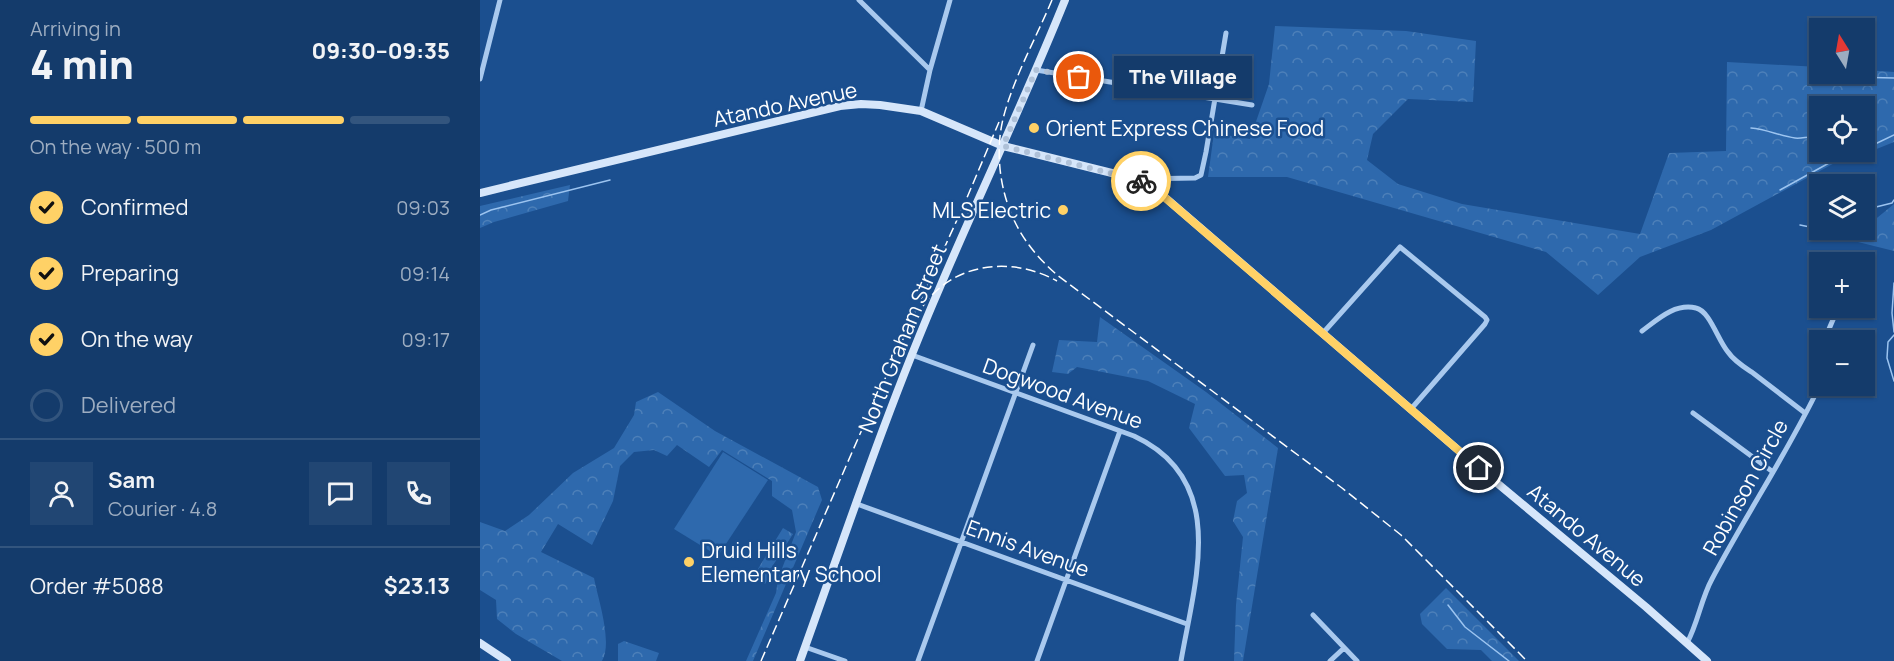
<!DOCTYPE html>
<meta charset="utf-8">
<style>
body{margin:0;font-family:Manrope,sans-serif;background:#214673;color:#f1f3f6;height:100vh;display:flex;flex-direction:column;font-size:22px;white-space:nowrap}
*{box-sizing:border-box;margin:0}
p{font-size:20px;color:#9dadc1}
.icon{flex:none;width:33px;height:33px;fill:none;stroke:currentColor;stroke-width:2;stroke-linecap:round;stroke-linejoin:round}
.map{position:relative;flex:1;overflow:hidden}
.drawer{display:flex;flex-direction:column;background:#143b6b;width:480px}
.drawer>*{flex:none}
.needle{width:39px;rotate:349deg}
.tools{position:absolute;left:1329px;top:18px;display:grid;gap:12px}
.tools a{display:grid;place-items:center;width:66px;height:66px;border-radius:0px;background:#143b6b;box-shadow:0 2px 4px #0004,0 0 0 2px #33557e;font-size:30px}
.pin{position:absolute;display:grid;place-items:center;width:51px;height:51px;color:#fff;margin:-26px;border:3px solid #fff;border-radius:50%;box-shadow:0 2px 6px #0007}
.courier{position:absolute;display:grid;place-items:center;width:60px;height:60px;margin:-30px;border:4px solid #ffd166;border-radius:50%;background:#fff;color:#222;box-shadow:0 2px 8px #0007}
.bubble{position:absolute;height:42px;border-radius:0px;background:#143b6b;box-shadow:0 2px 4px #0004,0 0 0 2px #33557e;font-size:20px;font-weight:800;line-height:42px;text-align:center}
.head em{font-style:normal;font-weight:800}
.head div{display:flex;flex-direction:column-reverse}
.head{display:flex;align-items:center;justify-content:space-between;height:102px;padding:0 30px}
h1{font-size:39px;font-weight:800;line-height:45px}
.bar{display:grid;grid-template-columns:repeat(4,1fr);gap:9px 6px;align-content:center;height:72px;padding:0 30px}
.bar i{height:8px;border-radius:4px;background:#33557e}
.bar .active{background:#ffd166}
.bar p{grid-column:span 4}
.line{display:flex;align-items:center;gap:15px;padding:0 30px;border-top:2px solid #33557e}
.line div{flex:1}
.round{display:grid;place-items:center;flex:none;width:63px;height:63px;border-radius:0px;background:#214673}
ol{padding:0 30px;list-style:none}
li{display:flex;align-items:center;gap:18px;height:66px}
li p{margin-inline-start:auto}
li .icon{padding:6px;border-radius:50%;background:#ffd166;color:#111;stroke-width:4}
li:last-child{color:#9dadc1}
li i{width:33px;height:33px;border:3px solid #33557e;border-radius:50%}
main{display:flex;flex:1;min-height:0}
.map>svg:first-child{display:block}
.forest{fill:url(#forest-crowns);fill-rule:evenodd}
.park{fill:url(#park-tufts)}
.pitch{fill:#2e69ad}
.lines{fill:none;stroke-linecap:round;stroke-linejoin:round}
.stream{stroke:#9cc4f0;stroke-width:1.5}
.street{stroke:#a9c9ee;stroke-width:5}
.secondary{stroke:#d6e6fa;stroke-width:8}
.rail{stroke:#fff;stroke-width:1.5;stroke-dasharray:10 4.5;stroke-linecap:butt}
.done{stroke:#afc1d8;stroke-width:6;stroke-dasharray:0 10.8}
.route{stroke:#ffd166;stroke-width:8}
.poi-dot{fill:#ffd166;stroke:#1b4f8f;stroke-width:2}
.labels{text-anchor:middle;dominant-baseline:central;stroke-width:5;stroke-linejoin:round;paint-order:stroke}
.street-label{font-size:21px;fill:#fff;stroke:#1b4f8f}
.poi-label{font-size:21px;fill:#fff;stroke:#1b4f8f;text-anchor:start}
</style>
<main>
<section class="drawer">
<div class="head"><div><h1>4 min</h1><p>Arriving in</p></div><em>09:30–09:35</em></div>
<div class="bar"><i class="active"></i><i class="active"></i><i class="active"></i><i></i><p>On the way · 500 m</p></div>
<ol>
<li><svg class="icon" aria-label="check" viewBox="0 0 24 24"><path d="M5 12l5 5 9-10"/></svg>Confirmed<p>09:03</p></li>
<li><svg class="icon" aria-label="check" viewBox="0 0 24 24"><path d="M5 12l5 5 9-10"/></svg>Preparing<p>09:14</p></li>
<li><svg class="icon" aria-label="check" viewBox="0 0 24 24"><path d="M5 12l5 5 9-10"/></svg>On the way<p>09:17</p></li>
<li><i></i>Delivered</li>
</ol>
<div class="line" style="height:108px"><a class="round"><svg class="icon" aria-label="person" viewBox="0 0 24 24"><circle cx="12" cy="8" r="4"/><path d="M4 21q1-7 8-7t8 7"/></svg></a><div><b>Sam</b><p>Courier · 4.8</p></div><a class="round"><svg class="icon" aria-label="chat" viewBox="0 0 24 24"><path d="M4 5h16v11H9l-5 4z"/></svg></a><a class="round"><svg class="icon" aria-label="phone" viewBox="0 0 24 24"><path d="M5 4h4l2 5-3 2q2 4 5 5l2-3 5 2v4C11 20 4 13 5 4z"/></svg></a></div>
<div class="line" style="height:78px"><div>Order #5088</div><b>$23.13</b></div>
</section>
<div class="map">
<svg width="1414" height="661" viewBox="0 0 1414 661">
<defs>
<pattern id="forest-crowns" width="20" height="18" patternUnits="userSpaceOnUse" patternTransform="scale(1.5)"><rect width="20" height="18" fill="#2e69ad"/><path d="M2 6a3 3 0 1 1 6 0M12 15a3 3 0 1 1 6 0" fill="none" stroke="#4d80b9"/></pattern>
<pattern id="park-tufts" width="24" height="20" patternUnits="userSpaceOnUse" patternTransform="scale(1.5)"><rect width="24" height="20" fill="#2e69ad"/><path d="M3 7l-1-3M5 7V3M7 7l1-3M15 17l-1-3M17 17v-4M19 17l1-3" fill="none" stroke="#4d80b9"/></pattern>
</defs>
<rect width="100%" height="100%" fill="#1b4f8f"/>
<!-- forest -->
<path class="forest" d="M795,26L926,31L996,41L993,102L928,99L893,134L887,160L918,184L982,204L1160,234L1189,153L1246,151L1247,62L1339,67L1340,74H1384L1385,70L1414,72V142L1394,150L1371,154L1231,230L1160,257L1118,295L1066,252L807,177H728L734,133L770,139L789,84ZM1340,106H1384V152H1340Z
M90,185L88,201L14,222L0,228V206Z
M1414,204V251L1370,240Z
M620,317L726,392L798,448L763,661H754L756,605L763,537L753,521L757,501L767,493L764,475L745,476L709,428L715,404L668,381L597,367L588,374L572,372L579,340L617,342Z
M178,392L235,431L338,487L342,500L273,661H266L296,593L298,579L316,532L312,510L292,496V481L242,450L229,467L197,445L187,456L174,450L154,452L140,466L133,501L112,545L78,524L61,552L114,578C118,599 133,642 122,661H82L36,634L17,619L16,600L0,590V522L25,531L49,515L93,473L134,448L154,415L156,402Z
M966,588L1039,661H1012L1001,650L967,649L942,624L940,614Z
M144,641L179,653L176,661H138V644Z"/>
<!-- park -->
<path class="park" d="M303,528L313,534L290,570L291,575L285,584L273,577Z"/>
<!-- pitch -->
<path class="pitch" d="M243,452L288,480L238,556L194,529Z"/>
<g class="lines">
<!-- stream -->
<path class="stream" d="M1359,74L1372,77L1414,78
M1271,128C1286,129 1300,136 1315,138C1323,139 1331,135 1340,138
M1384,146L1393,145L1414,135
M1300,190L1369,152
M1384,210L1412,203L1414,200
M0,215L11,210L130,180
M1320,225L1340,229
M1414,283L1412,313L1414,332
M1414,335L1408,342L1407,358L1414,381
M968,605L985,627L1029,661"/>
<!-- street -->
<path class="street" d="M379,0L450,70L441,111
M450,70L470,0
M556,70L772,105
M0,79L20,0
M657,179L715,178L721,175L726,152L746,33
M1162,331C1178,319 1195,303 1216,308C1230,311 1238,341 1248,352C1254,361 1264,367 1273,373C1290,386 1308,400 1325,413
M843,333L920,247L1005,317L1007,320L1005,324L931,409
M1347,340L1349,329L1358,308
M432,355L654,436C749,480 715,580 701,661
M1213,413L1293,472
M377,504L707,624
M833,615L877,661
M1207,643C1218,623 1221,599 1232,579C1267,513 1308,452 1340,385
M325,647L365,661
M438,661L553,345
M557,661L640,431
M850,661L864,648"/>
<!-- secondary -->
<path class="secondary" d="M0,193L360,106L381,104L400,105L441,111L523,146L656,179L673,187L999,468L1166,607L1227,661
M0,643L27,661
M320,661C365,536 407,409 460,287C501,191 546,97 585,0"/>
<!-- rail -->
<path class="rail" d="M572,0C556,38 533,79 523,119C513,161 523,211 549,245C557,256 567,266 577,275L862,488L921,535L1047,661
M443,306C474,262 532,256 577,281
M281,661L380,434L486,200L519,122"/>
</g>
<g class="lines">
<!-- done -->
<path class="done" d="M599,77L556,70L523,146L661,181"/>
<!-- route -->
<path class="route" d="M661,181L673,187L683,196L999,468"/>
</g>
<!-- markers -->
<g class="poi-dot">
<circle cx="554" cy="128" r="6"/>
<circle cx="583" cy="210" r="6"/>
<circle cx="209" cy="562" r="6"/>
</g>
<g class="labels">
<!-- street labels -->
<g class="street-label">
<text transform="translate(305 104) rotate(-12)">Atando Avenue</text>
<text transform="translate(422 338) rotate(-68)">North Graham Street</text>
<text transform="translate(583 393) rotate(20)">Dogwood Avenue</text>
<text transform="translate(1265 487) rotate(-61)">Robinson Circle</text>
<text transform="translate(1107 535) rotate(40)">Atando Avenue</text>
<text transform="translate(548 548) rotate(20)">Ennis Avenue</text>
</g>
<!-- poi labels -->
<g class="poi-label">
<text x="566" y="128">Orient Express Chinese Food</text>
<text x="571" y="210" text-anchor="end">MLS Electric</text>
<text x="221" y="550">Druid Hills<tspan x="221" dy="24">Elementary School</tspan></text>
</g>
</g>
</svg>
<div class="tools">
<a><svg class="needle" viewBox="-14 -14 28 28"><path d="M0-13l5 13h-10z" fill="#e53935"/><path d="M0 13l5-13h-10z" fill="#9dadc1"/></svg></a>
<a><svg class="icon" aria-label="locate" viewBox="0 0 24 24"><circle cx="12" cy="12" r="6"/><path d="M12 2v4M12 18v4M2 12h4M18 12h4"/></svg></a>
<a><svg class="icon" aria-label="layers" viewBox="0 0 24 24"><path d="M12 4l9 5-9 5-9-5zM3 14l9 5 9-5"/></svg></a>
<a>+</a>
<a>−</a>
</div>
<div class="pin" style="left:599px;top:77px;background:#ea580c"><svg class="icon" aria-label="bag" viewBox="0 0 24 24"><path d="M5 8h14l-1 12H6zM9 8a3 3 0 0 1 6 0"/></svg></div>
<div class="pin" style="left:999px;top:468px;background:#1f2937"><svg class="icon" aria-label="home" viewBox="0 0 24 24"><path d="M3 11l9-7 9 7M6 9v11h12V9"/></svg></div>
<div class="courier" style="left:661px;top:181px"><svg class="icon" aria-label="bike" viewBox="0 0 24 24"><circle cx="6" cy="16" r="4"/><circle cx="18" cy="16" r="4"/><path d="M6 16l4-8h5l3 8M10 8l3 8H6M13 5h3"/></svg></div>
<div class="bubble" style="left:634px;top:56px;width:138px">The Village</div>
</div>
</main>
